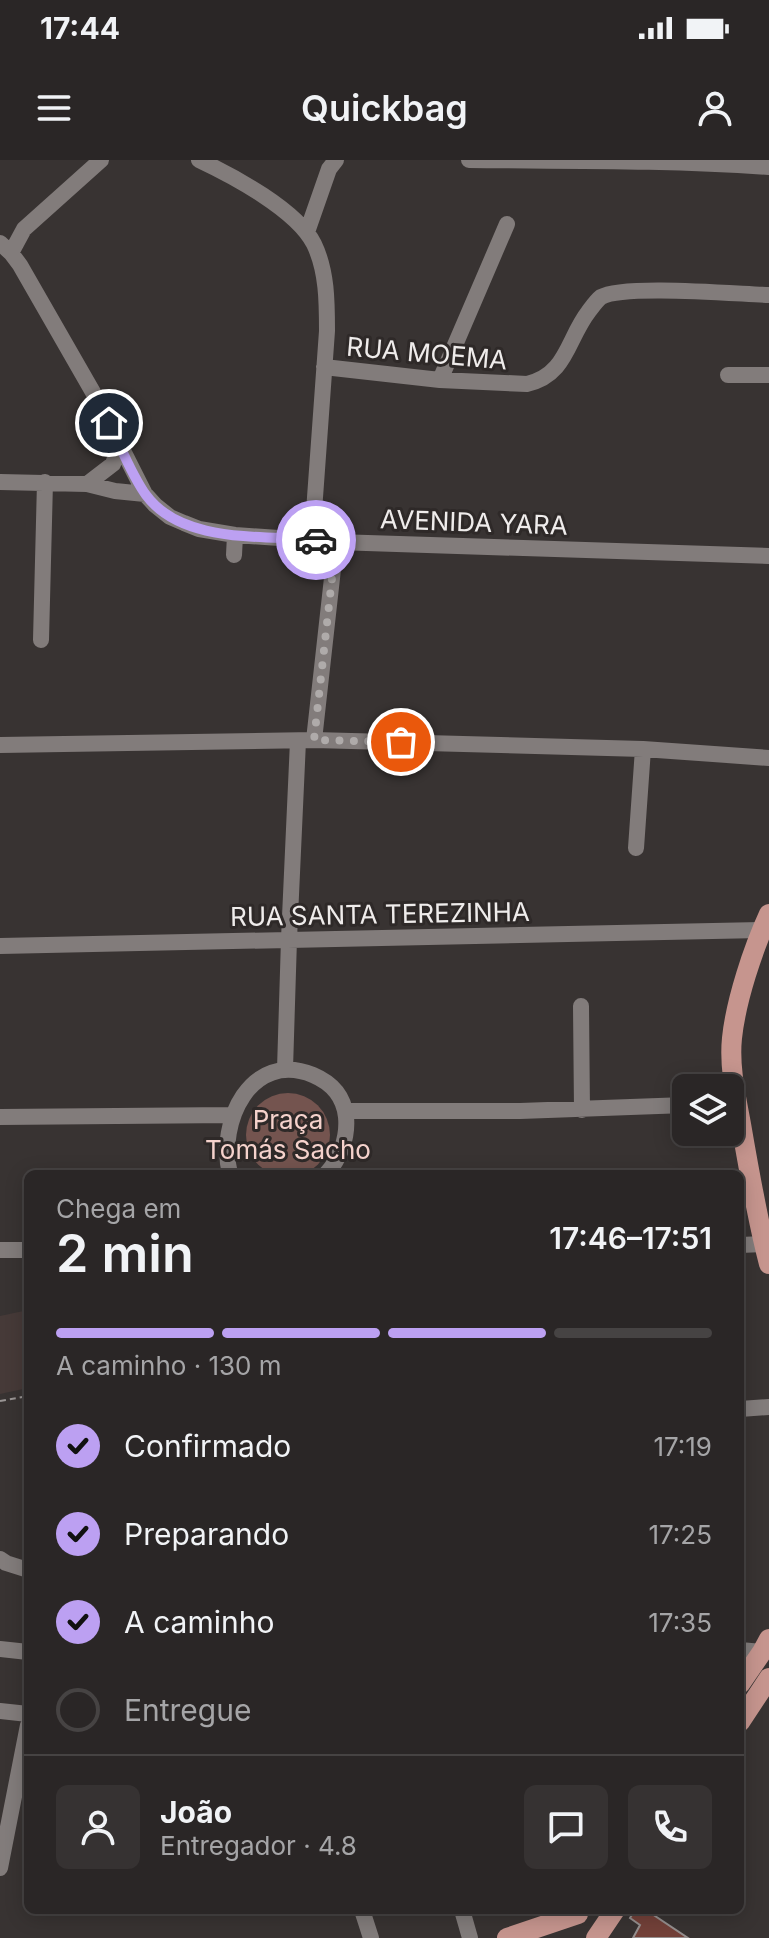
<!DOCTYPE html>
<html lang="pt">
<meta charset="utf-8">
<style>
body{margin:0;font-family:Inter,sans-serif;background:#363232;color:#f1f3f6;height:100vh;display:flex;flex-direction:column;font-size:30px;white-space:nowrap}
*{box-sizing:border-box;margin:0}
p{font-size:26px;color:#a5a5a7}
.icon{flex:none;width:44px;height:44px;fill:none;stroke:currentColor;stroke-width:2;stroke-linecap:round;stroke-linejoin:round}
.map{position:relative;flex:1;overflow:hidden}
.details{position:absolute;left:24px;top:1010px;width:720px;height:744px;display:flex;flex-direction:column;background:#2a2626;border-radius:12px;box-shadow:0 4px 20px #0003,0 0 0 2px #464343}
.details>*{flex:none}
.tools{position:absolute;left:672px;top:914px;display:grid;gap:16px}
.tools a{display:grid;place-items:center;width:72px;height:72px;border-radius:12px;background:#2a2626;box-shadow:0 4px 20px #0003,0 0 0 2px #464343;font-size:40px}
.pin{position:absolute;display:grid;place-items:center;width:68px;height:68px;color:#fff;margin:-34px;border:4px solid #fff;border-radius:50%;box-shadow:0 2px 8px #0007}
.courier{position:absolute;display:grid;place-items:center;width:80px;height:80px;margin:-40px;border:6px solid #bca0f2;border-radius:50%;background:#fff;color:#222;box-shadow:0 2px 10px #0007}
.headline em{font-style:normal;font-weight:600}
.headline div{display:flex;flex-direction:column-reverse}
.headline{display:flex;align-items:center;justify-content:space-between;height:136px;padding:0 32px}
h1{font-size:52px;font-weight:600;line-height:60px}
.bar{display:grid;grid-template-columns:repeat(4,1fr);gap:12px 8px;align-content:center;height:96px;padding:0 32px}
.bar i{height:10px;border-radius:6px;background:#464343}
.bar .selected{background:#bca0f2}
.bar p{grid-column:span 4}
.line{display:flex;align-items:center;gap:20px;padding:0 32px;border-top:2px solid #464343}
.line div{flex:1}
.round{display:grid;place-items:center;flex:none;width:84px;height:84px;border-radius:12px;background:#363232}
ol{padding:0 32px;list-style:none}
li{display:flex;align-items:center;gap:24px;height:88px}
li p{margin-inline-start:auto}
li .icon{padding:8px;border-radius:50%;background:#bca0f2;color:#111;stroke-width:4}
li:last-child{color:#a5a5a7}
li i{width:44px;height:44px;border:4px solid #464343;border-radius:50%}
.status{display:flex;justify-content:space-between;align-items:center;height:56px;padding:0 40px;background:#2a2626;direction:ltr}
.status svg{height:22px;fill:currentColor}
header{display:flex;justify-content:space-between;align-items:center;height:104px;padding:0 32px;background:#2a2626;font-size:36px;font-weight:600}
.map>svg:first-child{display:block}
.built{fill:#463a38}
.green{fill:#74544f}
.building{fill:#734139;stroke:#958f8e;stroke-width:2}
.lines{fill:none;stroke-linecap:round;stroke-linejoin:round}
.path{stroke:#999594;stroke-width:2;stroke-dasharray:6 4;stroke-linecap:butt}
.minor{stroke:#827c7b;stroke-width:16}
.major{stroke:#c6958e;stroke-width:20}
.done{stroke:#afabaa;stroke-width:8;stroke-dasharray:0 14.4}
.route{stroke:#bca0f2;stroke-width:10}
.labels{text-anchor:middle;dominant-baseline:central;stroke-width:6;stroke-linejoin:round;paint-order:stroke}
.street-label{font-size:26px;fill:#efeceb;stroke:#2e2928}
.park-label{font-size:26px;fill:#f5d2cc;stroke:#2e2928}
</style>
<div class="status"><b>17:44</b><svg viewBox="0 0 49 12"><path d="M0 12V9h3v3zM5 12V6h3v6zM10 12V3h3v9zM15 12V0h3v12zM26 1h20v11H26zM47 4h2v5h-2z"/></svg></div>
<header><svg class="icon" aria-label="menu" viewBox="0 0 24 24"><path d="M4 6h16M4 12h16M4 18h16"/></svg>Quickbag<svg class="icon" aria-label="person" viewBox="0 0 24 24"><circle cx="12" cy="8" r="4"/><path d="M4 21q1-7 8-7t8 7"/></svg></header>
<div class="map">
<svg width="769" height="1778" viewBox="0 0 769 1778">
<rect width="100%" height="100%" fill="#383332"/>
<!-- built -->
<path class="built" d="M28,1150V1228L0,1234V1156Z"/>
<!-- green -->
<path class="green" d="M246 975a42 42 0 1 1 84 0a42 42 0 1 1-84 0Z"/>
<!-- building -->
<path class="building" d="M635,1750H646L688,1778H633L640,1765L630,1758Z"/>
<g class="lines">
<!-- path -->
<path class="path" d="M0,1241L28,1236"/>
<!-- minor -->
<path class="minor" d="M199,0C233,16 297,50 314,84C327,111 327,142 327,171L312,379
M469,0C569,1 669,0 769,7
M307,72L329,9L336,0
M0,83L11,93L20,105L98,241L145,334L155,345L170,357L184,363L199,369L235,375L336,382L769,396
M11,93L24,69L101,0
M324,207L440,220L527,224C567,215 567,179 589,151C592,147 597,140 601,137C623,124 737,134 769,135
M728,215H769
M440,220L507,64
M0,322L87,324L115,331L145,334
M87,324L113,304L120,284
M234,395L235,375
M41,480L45,322
M314,580L336,382
M0,585L314,580L643,589L769,598
M636,688L643,589
M0,786L761,770
M581,846L582,950
M285,909L289,779L298,581
M345,951H520L686,945
M0,957L232,955
M230,1014C217,962 251,890 313,915C332,923 344,937 346,957C348,978 340,999 326,1014
M740,1085L764,1084
M0,1090H28
M740,1249L769,1247
M0,1399L6,1403L28,1410
M0,1489L28,1492
M740,1490L762,1492
M0,1551L28,1554
M0,1708L28,1565
M362,1750L371,1778
M462,1750L470,1778"/>
<!-- major -->
<path class="major" d="M769,754C753,789 736,840 732,878C729,907 736,937 741,964C749,1011 757,1058 769,1104
M740,1524L762,1492L769,1479
M740,1562L769,1518
M507,1778L578,1754
M596,1778L615,1750"/>
</g>
<g class="lines">
<!-- done -->
<path class="done" d="M316,380L336,382L314,580L401,582"/>
<!-- route -->
<path class="route" d="M109,263C120,285 132,316 146,335C182,384 263,375 316,380"/>
</g>
<g class="labels">
<!-- street labels -->
<g class="street-label">
<text transform="translate(427 193) rotate(5)">RUA MOEMA</text>
<text transform="translate(474 362) rotate(2)">AVENIDA YARA</text>
<text transform="translate(380 754) rotate(-1)">RUA SANTA TEREZINHA</text>
</g>
<!-- park labels -->
<g class="park-label">
<text x="288" y="959">Praça<tspan x="288" dy="30">Tomás Sacho</tspan></text>
</g>
</g>
</svg>
<div class="tools">
<a><svg class="icon" aria-label="layers" viewBox="0 0 24 24"><path d="M12 4l9 5-9 5-9-5zM3 14l9 5 9-5"/></svg></a>
</div>
<div class="pin" style="left:401px;top:582px;background:#ea580c"><svg class="icon" aria-label="bag" viewBox="0 0 24 24"><path d="M5 8h14l-1 12H6zM9 8a3 3 0 0 1 6 0"/></svg></div>
<div class="pin" style="left:109px;top:263px;background:#1f2937"><svg class="icon" aria-label="home" viewBox="0 0 24 24"><path d="M3 11l9-7 9 7M6 9v11h12V9"/></svg></div>
<div class="courier" style="left:316px;top:380px"><svg class="icon" aria-label="car" viewBox="0 0 24 24"><path d="M5 17H2v-5l4-1 3-4h7l3 4 3 1v5h-3M9 17h6M6 11h13"/><circle cx="7" cy="17" r="2"/><circle cx="17" cy="17" r="2"/></svg></div>
<section class="details">
<div class="headline"><div><h1>2 min</h1><p>Chega em</p></div><em>17:46–17:51</em></div>
<div class="bar"><i class="selected"></i><i class="selected"></i><i class="selected"></i><i></i><p>A caminho · 130 m</p></div>
<ol>
<li><svg class="icon" aria-label="check" viewBox="0 0 24 24"><path d="M5 12l5 5 9-10"/></svg>Confirmado<p>17:19</p></li>
<li><svg class="icon" aria-label="check" viewBox="0 0 24 24"><path d="M5 12l5 5 9-10"/></svg>Preparando<p>17:25</p></li>
<li><svg class="icon" aria-label="check" viewBox="0 0 24 24"><path d="M5 12l5 5 9-10"/></svg>A caminho<p>17:35</p></li>
<li><i></i>Entregue</li>
</ol>
<div class="line" style="height:144px"><a class="round"><svg class="icon" aria-label="person" viewBox="0 0 24 24"><circle cx="12" cy="8" r="4"/><path d="M4 21q1-7 8-7t8 7"/></svg></a><div><b>João</b><p>Entregador · 4.8</p></div><a class="round"><svg class="icon" aria-label="chat" viewBox="0 0 24 24"><path d="M4 5h16v11H9l-5 4z"/></svg></a><a class="round"><svg class="icon" aria-label="phone" viewBox="0 0 24 24"><path d="M5 4h4l2 5-3 2q2 4 5 5l2-3 5 2v4C11 20 4 13 5 4z"/></svg></a></div>
</section>
</div>
